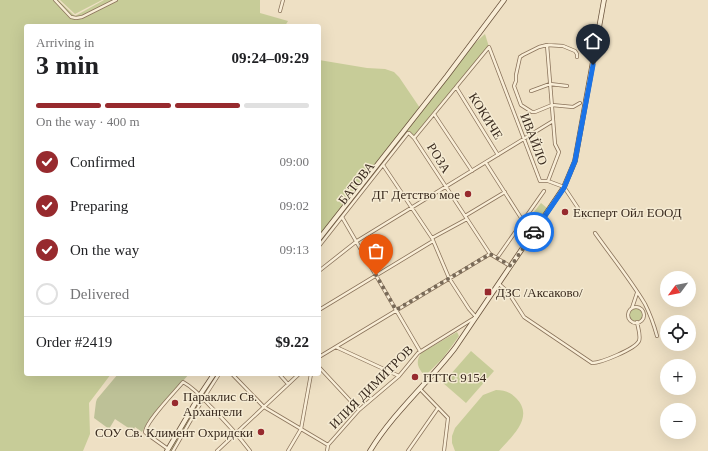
<!DOCTYPE html>
<meta charset="utf-8">
<style>
body{margin:0;font-family:"Times New Roman",serif;background:#f6f6f6;color:#202124;height:100vh;display:flex;flex-direction:column;font-size:15px;white-space:nowrap}
*{box-sizing:border-box;margin:0}
p{font-size:13px;color:#757577}
.icon{flex:none;width:22px;height:22px;fill:none;stroke:currentColor;stroke-width:2;stroke-linecap:round;stroke-linejoin:round}
.map{position:relative;flex:1;overflow:hidden}
.sheet{position:absolute;left:24px;top:24px;width:297px;height:352px;display:flex;flex-direction:column;background:#fff;border-radius:4px;box-shadow:0 4px 16px #0002}
.sheet>*{flex:none}
.needle{width:26px;rotate:238deg}
.fabs{position:absolute;left:660px;top:271px;display:grid;gap:8px}
.fabs a{display:grid;place-items:center;width:36px;height:36px;border-radius:50%;background:#fff;box-shadow:0 4px 16px #0002;font-size:20px}
.pin{position:absolute;display:grid;place-items:center;width:34px;height:34px;color:#fff;margin:-41px -17px;border-radius:50% 50% 50% 0;rotate:-45deg;box-shadow:0 0 4px #0007}
.pin .icon{rotate:45deg}
.courier{position:absolute;display:grid;place-items:center;width:40px;height:40px;margin:-20px;border:3px solid #1a73e8;border-radius:50%;background:#fff;color:#222;box-shadow:0 1px 5px #0007}
.head em{font-style:normal;font-weight:700}
.head div{display:flex;flex-direction:column-reverse}
.head{display:flex;align-items:center;justify-content:space-between;height:68px;padding:0 12px}
h1{font-size:26px;font-weight:700;line-height:30px}
.bar{display:grid;grid-template-columns:repeat(4,1fr);gap:6px 4px;align-content:center;height:48px;padding:0 12px}
.bar i{height:5px;border-radius:3px;background:#e0e0e0}
.bar .selected{background:#972a2e}
.bar p{grid-column:span 4}
.line{display:flex;align-items:center;gap:10px;padding:0 12px;border-top:1px solid #e0e0e0}
.line div{flex:1}
ol{padding:0 12px;list-style:none}
li{display:flex;align-items:center;gap:12px;height:44px}
li p{margin-inline-start:auto}
li .icon{padding:4px;border-radius:50%;background:#972a2e;color:#fff;stroke-width:4}
li:last-child{color:#757577}
li i{width:22px;height:22px;border:2px solid #e0e0e0;border-radius:50%}
.map>svg:first-child{display:block}
.green{fill:#c7cc98}
.cemetery{fill:#bdc197}
.lines{fill:none;stroke-linecap:round;stroke-linejoin:round}
.minor-casing{stroke:#89725a;stroke-width:4}
.secondary-casing{stroke:#6a533d;stroke-width:5.5}
.minor{stroke:#f9eed7;stroke-width:2.5}
.secondary{stroke:#f9eed7;stroke-width:4}
.done{stroke:#786a58;stroke-width:4;stroke-dasharray:0 7.2}
.route{stroke:#1a73e8;stroke-width:5}
.poi-dot{fill:#972a2e;stroke:#f5ebd3;stroke-width:1.5}
.labels{text-anchor:middle;dominant-baseline:central;stroke-width:3;stroke-linejoin:round;paint-order:stroke}
.street-label{font-size:13px;fill:#392a1e;stroke:#f5ebd3}
.poi-label{font-size:13px;fill:#392a1e;stroke:#f5ebd3;text-anchor:start}
</style>
<div class="map">
<svg width="708" height="451" viewBox="0 0 708 451">
<rect width="100%" height="100%" fill="#eee0c4"/>
<!-- green -->
<path class="green" d="M0,0H58L75,16L104,0H260V13L288,21L285,26H26V374H111L89,403L90,434L83,451H0Z
M60,0H102L75,14Z
M485,34L489,47L414,138L409,133L319,246V241L474,44Z
M319,60L367,68L385,69L394,72L399,77L420,108L319,236Z
M541,203L547,208L537,222L530,217Z
M628 315a8 8 0 1 1 16 0a8 8 0 1 1-16 0Z
M457,332L459,336L443,358L425,376C418,368 415,363 421,353Z
M471,351L494,371L466,403L443,383Z
M216,374H219L173,451H170L202,395Z
M496,390C504,390 510,392 516,398C535,417 512,436 499,451H455L452,443V436L455,428L483,395Z"/>
<!-- cemetery -->
<path class="cemetery" d="M118,374H189L148,421L142,432L135,427L133,431L115,419L109,429L94,418L96,402L97,399Z"/>
<g class="lines">
<!-- minor casing -->
<g class="minor-casing">
<path id="minor" d="M55,0L71,17L76,18L82,17L116,0
M280,11L283,0
M547,45L555,144L559,152L548,181
M577,57V54L575,51L563,46L547,45L539,47L523,55L520,57L516,75V81L514,86L521,105L532,112H535L552,105L573,107L580,103
M456,87L498,155
M531,91L550,84L567,86
M434,114L472,171
M414,138L489,47L540,181H548L564,187L584,217
M486,163L523,221
M465,216L505,192
M342,217L396,310L420,351
M595,233C612,257 630,279 645,304C650,314 654,325 657,336
M432,238L467,219
M319,246L408,133H409L414,138L490,254L510,266
M497,258L544,191
M319,271L357,241L553,121
M499,284L508,292L524,317L592,363C601,363 635,349 639,341C641,336 638,328 637,322
M628 315a8 8 0 1 1 16 0a8 8 0 1 1-16 0Z
M632,308L637,293
M319,310L433,241
M336,347L399,376
M319,357L490,254
M319,367L359,410
M232,374L264,407L328,445
M279,374L288,384
M420,389L448,418L444,451
M168,449L147,434L145,432C147,420 174,393 183,382C194,388 203,398 211,407C225,421 238,435 250,451
M173,451L203,399L219,374
M217,451L299,374
M288,451L301,429L311,374
M327,451L328,445L359,410L399,376L418,353L476,317L469,309L449,278L432,238L383,165
M408,451L438,408"/>
</g>
<!-- secondary casing -->
<g class="secondary-casing">
<path id="secondary" d="M319,239L447,76L504,0
M167,451L200,395L214,374
M370,451C393,413 428,383 455,348L564,187L575,161L604,0"/>
</g>
<!-- minor -->
<use href="#minor" class="minor"/>
<!-- secondary -->
<use href="#secondary" class="secondary"/>
</g>
<g class="lines">
<!-- done -->
<path class="done" d="M376,275L396,310L490,254L511,266L534,232"/>
<!-- route -->
<path class="route" d="M534,232L564,188L575,161L593,65"/>
</g>
<!-- markers -->
<g class="poi-dot">
<circle cx="468" cy="194" r="4"/>
<circle cx="565" cy="212" r="4"/>
<rect x="484" y="288" width="8" height="8" rx="2"/>
<circle cx="415" cy="377" r="4"/>
<circle cx="175" cy="403" r="4"/>
<circle cx="261" cy="432" r="4"/>
</g>
<g class="labels">
<!-- street labels -->
<g class="street-label">
<text transform="translate(486 116) rotate(58)">КОКИЧЕ</text>
<text transform="translate(534 139) rotate(69)">ИВАЙЛО</text>
<text transform="translate(439 158) rotate(58)">РОЗА</text>
<text transform="translate(356 183) rotate(-52)">БАТОВА</text>
<text transform="translate(371 387) rotate(-45)">ИЛИЯ ДИМИТРОВ</text>
</g>
<!-- poi labels -->
<g class="poi-label">
<text x="460" y="194" text-anchor="end">ДГ Детство мое</text>
<text x="573" y="212">Експерт Ойл ЕООД</text>
<text x="496" y="292">ДЗС /Аксаково/</text>
<text x="423" y="377">ПТТС 9154</text>
<text x="183" y="396">Параклис Св.<tspan x="183" dy="15">Архангели</tspan></text>
<text x="253" y="432" text-anchor="end">СОУ Св. Климент Охридски</text>
</g>
</g>
</svg>
<div class="fabs">
<a><svg class="needle" viewBox="-14 -14 28 28"><path d="M0-13l5 13h-10z" fill="#e53935"/><path d="M0 13l5-13h-10z" fill="#757577"/></svg></a>
<a><svg class="icon" aria-label="locate" viewBox="0 0 24 24"><circle cx="12" cy="12" r="6"/><path d="M12 2v4M12 18v4M2 12h4M18 12h4"/></svg></a>
<a>+</a>
<a>−</a>
</div>
<div class="pin" style="left:376px;top:275px;background:#ea580c"><svg class="icon" aria-label="bag" viewBox="0 0 24 24"><path d="M5 8h14l-1 12H6zM9 8a3 3 0 0 1 6 0"/></svg></div>
<div class="pin" style="left:593px;top:65px;background:#1f2937"><svg class="icon" aria-label="home" viewBox="0 0 24 24"><path d="M3 11l9-7 9 7M6 9v11h12V9"/></svg></div>
<div class="courier" style="left:534px;top:232px"><svg class="icon" aria-label="car" viewBox="0 0 24 24"><path d="M5 17H2v-5l4-1 3-4h7l3 4 3 1v5h-3M9 17h6M6 11h13"/><circle cx="7" cy="17" r="2"/><circle cx="17" cy="17" r="2"/></svg></div>
<section class="sheet">
<div class="head"><div><h1>3 min</h1><p>Arriving in</p></div><em>09:24–09:29</em></div>
<div class="bar"><i class="selected"></i><i class="selected"></i><i class="selected"></i><i></i><p>On the way · 400 m</p></div>
<ol>
<li><svg class="icon" aria-label="check" viewBox="0 0 24 24"><path d="M5 12l5 5 9-10"/></svg>Confirmed<p>09:00</p></li>
<li><svg class="icon" aria-label="check" viewBox="0 0 24 24"><path d="M5 12l5 5 9-10"/></svg>Preparing<p>09:02</p></li>
<li><svg class="icon" aria-label="check" viewBox="0 0 24 24"><path d="M5 12l5 5 9-10"/></svg>On the way<p>09:13</p></li>
<li><i></i>Delivered</li>
</ol>
<div class="line" style="height:52px"><div>Order #2419</div><b>$9.22</b></div>
</section>
</div>
